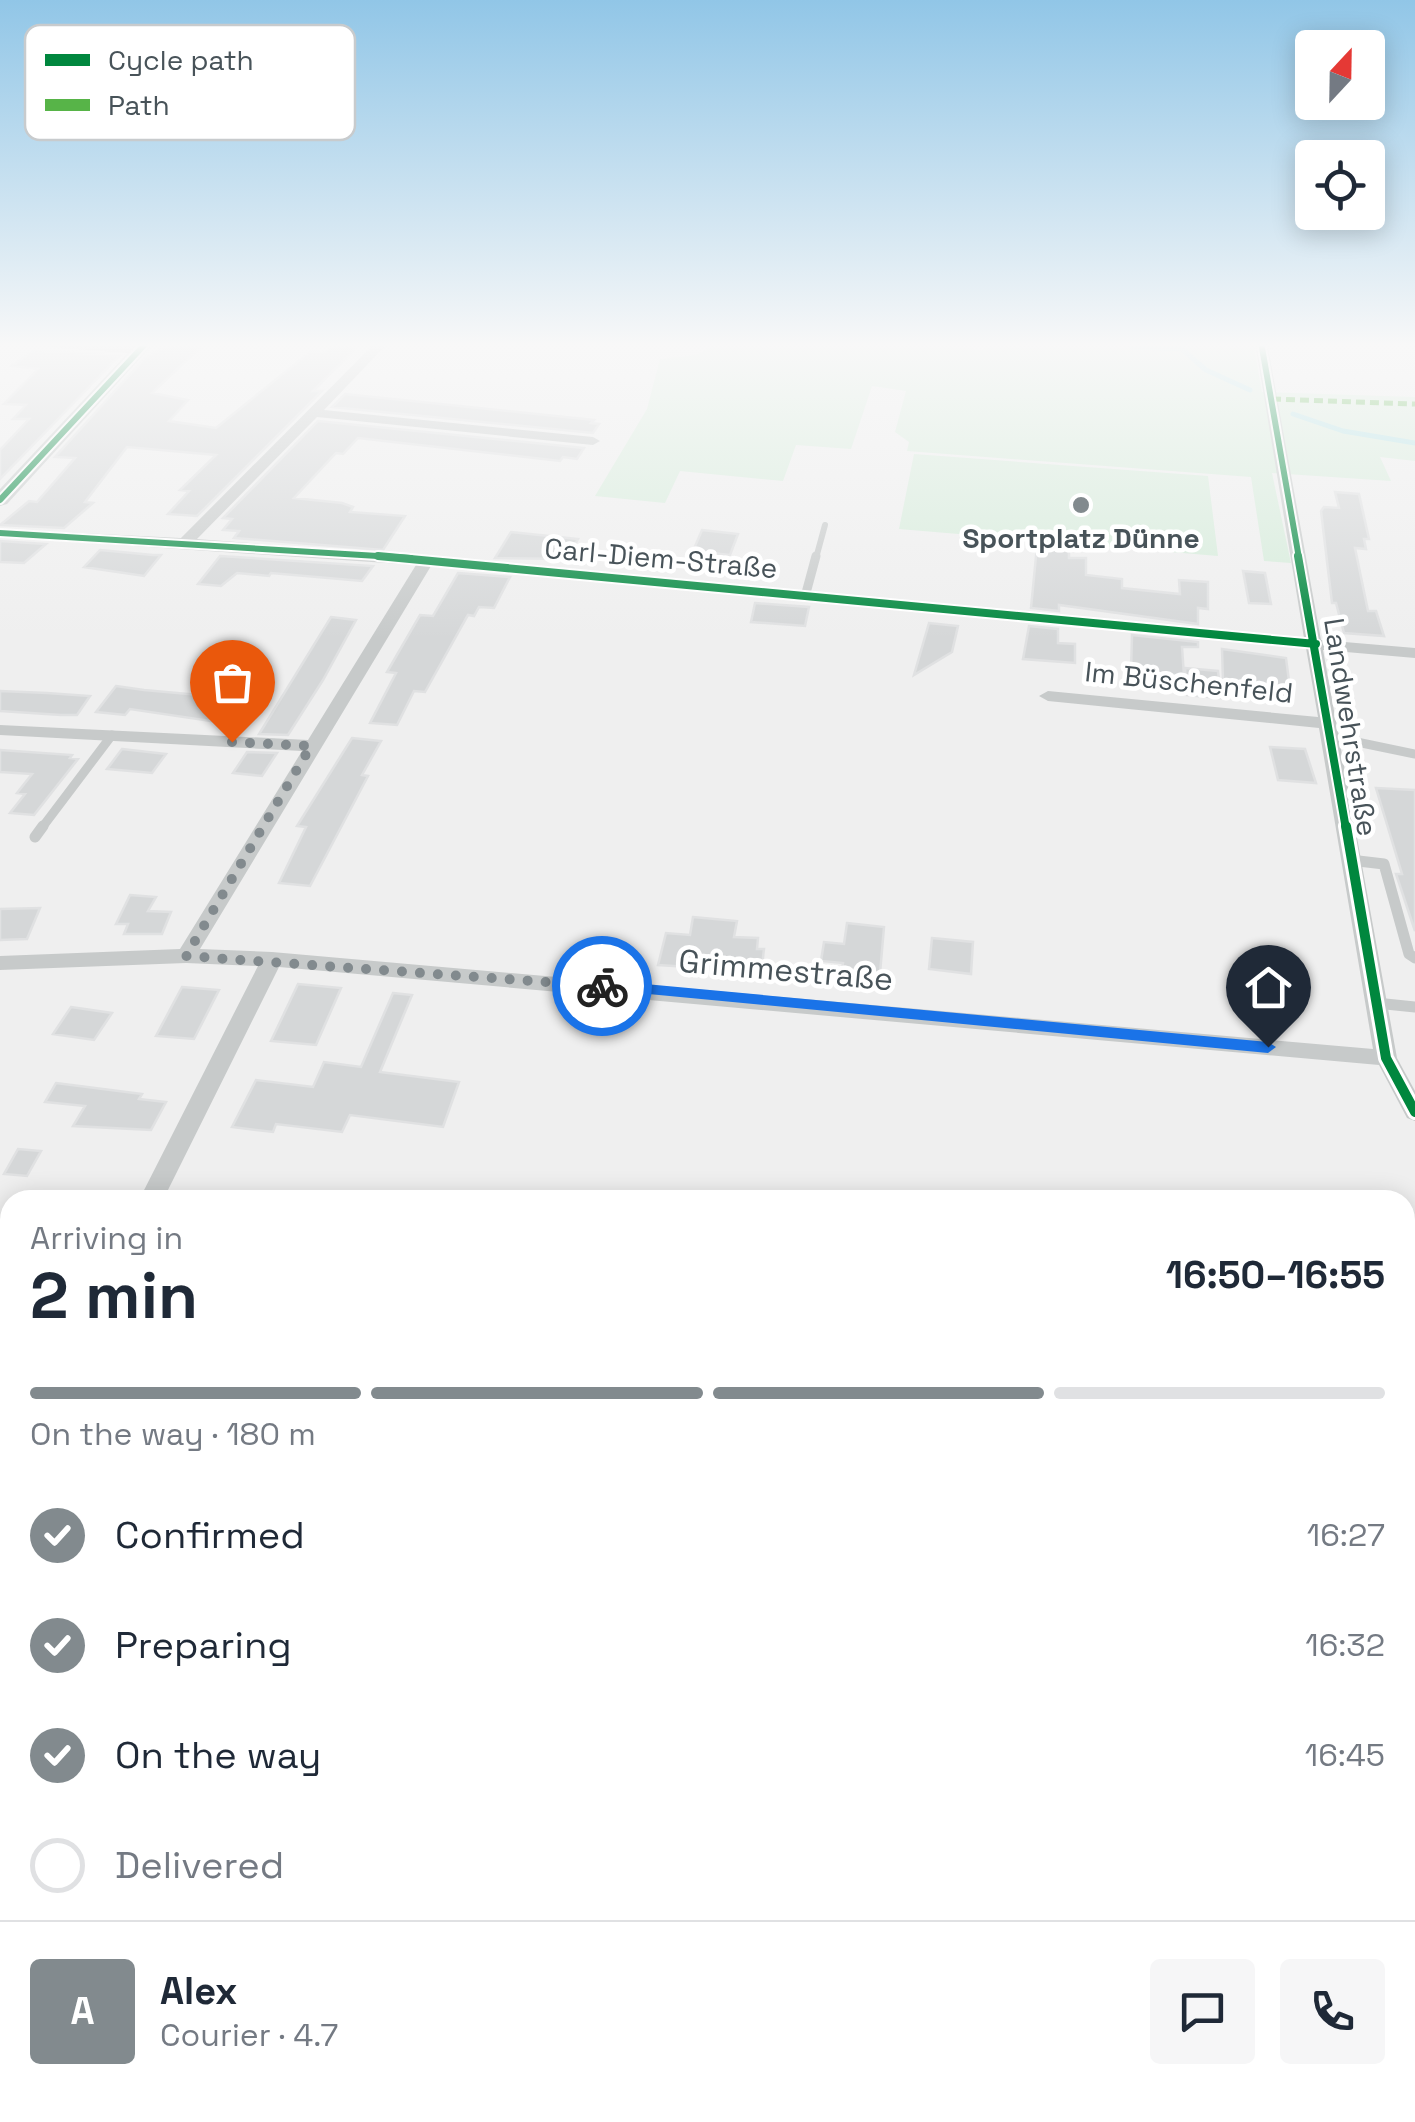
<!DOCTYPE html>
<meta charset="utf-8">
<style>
body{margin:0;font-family:"Space Grotesk",sans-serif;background:#f6f6f7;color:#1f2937;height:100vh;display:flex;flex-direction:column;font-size:38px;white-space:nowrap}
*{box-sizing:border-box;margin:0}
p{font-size:32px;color:#747a83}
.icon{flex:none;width:55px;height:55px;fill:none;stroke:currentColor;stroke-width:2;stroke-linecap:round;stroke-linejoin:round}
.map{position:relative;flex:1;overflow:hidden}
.details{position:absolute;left:0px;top:1190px;width:1415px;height:932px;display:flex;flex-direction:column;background:#fff;border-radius:30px 30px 0 0;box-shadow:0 5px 25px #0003}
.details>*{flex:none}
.needle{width:65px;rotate:22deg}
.controls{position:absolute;left:1295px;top:30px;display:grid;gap:20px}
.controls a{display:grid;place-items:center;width:90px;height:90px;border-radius:10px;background:#fff;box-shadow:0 5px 25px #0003;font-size:50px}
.pin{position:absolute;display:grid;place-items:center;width:85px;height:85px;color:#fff;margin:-102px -42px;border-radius:50% 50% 50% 0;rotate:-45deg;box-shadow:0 0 10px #0007}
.pin .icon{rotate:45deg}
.courier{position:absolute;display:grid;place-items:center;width:100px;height:100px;margin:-50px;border:8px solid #1a73e8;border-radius:50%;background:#fff;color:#222;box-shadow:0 2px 12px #0007}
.summary em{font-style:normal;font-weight:700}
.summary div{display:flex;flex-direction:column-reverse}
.summary{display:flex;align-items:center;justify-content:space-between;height:170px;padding:0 30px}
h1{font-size:65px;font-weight:700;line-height:75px}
.bar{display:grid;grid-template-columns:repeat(4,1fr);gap:15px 10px;align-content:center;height:120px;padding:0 30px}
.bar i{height:12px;border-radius:8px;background:#e0e1e3}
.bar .active{background:#828a8e}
.bar p{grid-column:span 4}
.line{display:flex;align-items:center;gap:25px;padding:0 30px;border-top:2px solid #e0e1e3}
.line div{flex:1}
.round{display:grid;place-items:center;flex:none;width:105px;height:105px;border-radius:10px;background:#f6f6f7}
ol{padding:0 30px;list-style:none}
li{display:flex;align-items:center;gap:30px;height:110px}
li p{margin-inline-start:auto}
li .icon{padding:10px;border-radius:50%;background:#828a8e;color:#fff;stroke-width:4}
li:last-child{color:#747a83}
li i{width:55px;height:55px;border:5px solid #e0e1e3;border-radius:50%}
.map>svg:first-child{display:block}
.green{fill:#d6ecdb}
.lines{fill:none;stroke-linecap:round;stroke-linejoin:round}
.stream{stroke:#afe2e5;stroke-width:5}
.building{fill:#d5d7d8;stroke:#e0e1e2;stroke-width:2.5}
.service-far2{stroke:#c7caca;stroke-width:6}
.service-far1{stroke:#c7caca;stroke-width:9}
.service{stroke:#c7caca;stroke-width:11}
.minor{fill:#c7caca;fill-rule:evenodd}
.tertiary{fill:#c7caca;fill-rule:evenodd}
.quiet{stroke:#57b448;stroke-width:5;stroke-dasharray:9 5;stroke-linecap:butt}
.cycleway-far2-casing{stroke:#fff;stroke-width:10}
.cycleway-far1-casing{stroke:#fff;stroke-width:12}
.cycleway-casing{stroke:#fff;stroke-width:16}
.cycleway-far2{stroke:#00873e;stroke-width:6}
.cycleway-far1{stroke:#00873e;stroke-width:8}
.cycleway{stroke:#00873e;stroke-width:10}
.route{fill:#1a73e8}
.done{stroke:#828a8e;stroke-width:10;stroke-dasharray:0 18}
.poi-dot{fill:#828a8e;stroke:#fff;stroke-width:4}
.labels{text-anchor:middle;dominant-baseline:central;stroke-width:9;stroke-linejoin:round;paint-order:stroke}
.far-poi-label{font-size:28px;font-weight:bold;fill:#485359;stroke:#fff}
.far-street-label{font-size:28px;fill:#485359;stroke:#fff}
.street-label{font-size:32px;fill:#485359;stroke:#fff}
.key{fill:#fff;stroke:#c8cbcd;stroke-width:2.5}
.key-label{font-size:28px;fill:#485359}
</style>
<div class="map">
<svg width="1415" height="2122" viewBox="0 0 1415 2122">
<rect width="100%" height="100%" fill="#efefef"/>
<!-- green -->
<path class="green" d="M720,342H914L982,350L988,342H1253L1262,392L1415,397V461L1380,457L1391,481L1272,473L1291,563L1264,561L1251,477L907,451L909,442L895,432L906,391L872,386L851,449L796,445L783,481L680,471L665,503L595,496L647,409L660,359L696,355Z
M914,454L1208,476L1218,556L899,529Z"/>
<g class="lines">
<!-- stream -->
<path class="stream" d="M1121,342L1133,347L1182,349L1206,370L1250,390
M1293,414L1343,431L1415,443"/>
</g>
<!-- building -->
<path class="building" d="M175,342H206L152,393L188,400L169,421L216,428L311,351L324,353L336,342H362L313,391H322L197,516L168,514L189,491L180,490L216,455L127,447L85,502L93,503L64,528L0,525L29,501L37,502L75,458L55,457L146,357Z
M34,350L119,356L0,479V450L29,419H13L26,405L4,404L38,369L12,366Z
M345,394L594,420L591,423L599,424L593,433L332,407Z
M318,421L584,448L577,459L563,457L560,461L358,438L343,454L336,453L294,498L342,503L353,507L350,512L405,516L383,550L234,538L239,531L223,530L232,519L223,518Z
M1335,492L1359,494L1369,539H1364L1366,549L1355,548L1368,611H1376L1384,636L1344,633L1336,603H1332L1321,511L1324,507L1339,508Z
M702,530L738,534L730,555L693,551Z
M511,532L578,539L567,559L495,558Z
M0,541L46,544L24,563L0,562Z
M1037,546L1069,549V558H1086V575L1122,579V588L1180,594L1179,580L1208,582V609L1198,608V624L1059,605V611L1031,608Z
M100,550L153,555H161L144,576L84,567Z
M220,556L373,566L362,581L271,573L269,576L237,573L221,586L198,584Z
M1243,571L1265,573L1271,604L1249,603Z
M458,573L510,577L494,608L479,607L474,616L468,615L425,692L414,691L397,725L370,723L396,673L387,672L420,615L433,616Z
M755,603L809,607L805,626L751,622Z
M331,617L356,620L323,680L288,735L259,734Z
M929,623L958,626L952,652L914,675Z
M1029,626L1058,629V643L1075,644V663L1023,659Z
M1132,635L1198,642V647H1182L1184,676L1131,671Z
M1222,649L1286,658L1292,704L1261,700V685L1223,681Z
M1185,668L1218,671L1221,698L1187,695Z
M116,686L144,690L233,698L217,722L130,709L125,715L96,712Z
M0,691L47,693L90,696L77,715H61L0,711Z
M352,738L381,741L362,775L368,776L310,886L279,883L306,827L297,826Z
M1270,747L1305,749L1316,783L1278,780Z
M122,749L166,754L152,773L107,769Z
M0,750L72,755L70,758L78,759L34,815L10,813L25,794L17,793L32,774L0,772Z
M247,752L277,753L262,776L233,773Z
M1376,788L1415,790V931L1396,874H1402Z
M130,895L156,897L148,911L171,912L162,934H124L128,924H116Z
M40,908L27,939L0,940V909Z
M693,917L737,921L734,937L758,938L757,949H764L761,974L732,971L733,962L691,958L689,967L658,965L666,933L690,935Z
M847,923L884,927L879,985L840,981L843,963L821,961L824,942L844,944Z
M932,938L973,942L971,974L929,969Z
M298,984L341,988L316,1045L271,1041Z
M182,987L219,990L194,1039L156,1036Z
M393,993L412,995L380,1072L459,1082L443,1127L350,1115L342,1132L276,1124L273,1132L232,1127L256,1080L313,1087L324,1062L361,1067Z
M71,1007L112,1013L94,1040L53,1034Z
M56,1083L142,1094L139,1099L166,1102L151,1130L73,1126L85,1106L45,1102Z
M18,1149L41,1151L27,1176L4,1174Z"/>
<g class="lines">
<!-- service-far2 -->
<path class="service-far2" d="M816,558L825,525"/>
<!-- service-far1 -->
<path class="service-far1" d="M806,593L816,556
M1328,736L1415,754
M41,829L112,735"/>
<!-- service -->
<path class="service" d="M35,837L43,826
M1350,860L1384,864L1409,954L1415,958
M1376,1003L1415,1007"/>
<!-- minor -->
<path class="minor" d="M30,342L139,346L145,350L139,354L36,346Z
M376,342H389L324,410L593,437L600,441L593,445L317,417L197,539L531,565L1304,638L1255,342H1267L1321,640L1415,648V658L1323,650L1397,1058L1415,1091V1121L1407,1118L1379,1065L279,967L163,1200H139L258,966L186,963L0,970V956L180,949L302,751L0,735V725L308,740L416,565L0,537V529L181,538ZM431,566L1306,648L1318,717L1048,691L1039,696L1048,701L1319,728L1373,1049L272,952L200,949Z
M0,1374L10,1375V1399L0,1398Z
M10,1467V1509L0,1513V1471Z
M1415,1483V1509L1405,1512V1486Z
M1405,1845L1415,1849V1889L1405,1885Z
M1405,2090H1415V2122H1392L1388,2112H1405Z
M356,2112H394L395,2122H357Z
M1103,2112H1141L1142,2122H1104Z"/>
<!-- tertiary -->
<path class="tertiary" d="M138,342H155L7,504L0,506V489Z"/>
<!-- quiet -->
<path class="quiet" d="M1272,399L1415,404"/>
<!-- cycleway-far2 casing -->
<g class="cycleway-far2-casing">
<path id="cycleway-far2" d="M1261,342L1299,558
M0,500L147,342
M0,533L411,558"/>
</g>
<!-- cycleway-far1 casing -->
<g class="cycleway-far1-casing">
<path id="cycleway-far1" d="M378,556L1316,644
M1298,556L1346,829"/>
</g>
<!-- cycleway casing -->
<g class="cycleway-casing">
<path id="cycleway" d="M1346,826L1386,1058L1415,1112"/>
</g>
<!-- cycleway-far2 -->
<use href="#cycleway-far2" class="cycleway-far2"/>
<!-- cycleway-far1 -->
<use href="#cycleway-far1" class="cycleway-far1"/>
<!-- cycleway -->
<use href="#cycleway" class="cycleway"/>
</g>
<!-- sky -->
<linearGradient id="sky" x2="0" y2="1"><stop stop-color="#91c6e7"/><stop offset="0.54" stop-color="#f8f8f8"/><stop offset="1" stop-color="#f8f8f8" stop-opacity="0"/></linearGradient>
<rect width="1415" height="639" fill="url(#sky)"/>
<!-- route -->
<path class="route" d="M602,980L1268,1042L1276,1047L1268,1053L596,989V982Z"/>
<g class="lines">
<!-- done -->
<path class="done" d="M232,742L311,746L186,956L602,986"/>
</g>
<!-- markers -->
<circle class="poi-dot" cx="1081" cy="505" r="10"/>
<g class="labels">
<!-- far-poi labels -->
<g class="far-poi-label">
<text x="1081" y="538">Sportplatz Dünne</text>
</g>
<!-- far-street labels -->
<g class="far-street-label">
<text transform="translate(661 558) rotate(5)">Carl-Diem-Straße</text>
<text transform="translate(1189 682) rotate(6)">Im Büschenfeld</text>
<text transform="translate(1351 727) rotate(81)">Landwehrstraße</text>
</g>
<!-- street labels -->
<g class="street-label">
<text transform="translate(786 970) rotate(5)">Grimmestraße</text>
</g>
</g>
<!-- legend -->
<rect x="25" y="25" width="330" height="115" rx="15" class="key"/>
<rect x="45" y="54" width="45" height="12" fill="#00873e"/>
<rect x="45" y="99" width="45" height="12" fill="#57b448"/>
<g class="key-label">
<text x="108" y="70">Cycle path</text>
<text x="108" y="115">Path</text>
</g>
</svg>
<div class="controls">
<a><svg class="needle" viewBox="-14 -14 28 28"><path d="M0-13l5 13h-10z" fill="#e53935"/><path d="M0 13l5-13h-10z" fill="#747a83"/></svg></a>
<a><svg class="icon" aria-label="locate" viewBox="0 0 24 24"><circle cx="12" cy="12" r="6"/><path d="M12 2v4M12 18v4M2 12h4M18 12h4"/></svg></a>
</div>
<div class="pin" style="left:232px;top:742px;background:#ea580c"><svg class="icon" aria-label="bag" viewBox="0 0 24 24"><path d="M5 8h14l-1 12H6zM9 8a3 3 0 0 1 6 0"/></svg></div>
<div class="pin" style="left:1268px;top:1047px;background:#1f2937"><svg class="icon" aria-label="home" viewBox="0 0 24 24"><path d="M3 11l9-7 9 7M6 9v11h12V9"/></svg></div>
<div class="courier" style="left:602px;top:986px"><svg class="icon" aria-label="bike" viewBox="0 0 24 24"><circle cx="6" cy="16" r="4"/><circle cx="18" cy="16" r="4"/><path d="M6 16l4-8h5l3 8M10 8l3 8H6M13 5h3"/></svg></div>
<section class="details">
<div class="summary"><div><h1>2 min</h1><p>Arriving in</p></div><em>16:50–16:55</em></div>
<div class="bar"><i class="active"></i><i class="active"></i><i class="active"></i><i></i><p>On the way · 180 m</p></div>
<ol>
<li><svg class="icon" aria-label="check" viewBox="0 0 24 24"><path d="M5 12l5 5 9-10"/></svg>Confirmed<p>16:27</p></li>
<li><svg class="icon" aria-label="check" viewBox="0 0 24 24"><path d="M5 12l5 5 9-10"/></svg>Preparing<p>16:32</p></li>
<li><svg class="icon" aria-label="check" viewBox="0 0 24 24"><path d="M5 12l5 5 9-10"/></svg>On the way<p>16:45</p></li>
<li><i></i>Delivered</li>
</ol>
<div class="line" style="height:180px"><b class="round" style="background:#828a8e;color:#fff">A</b><div><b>Alex</b><p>Courier · 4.7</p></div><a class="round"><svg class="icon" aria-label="chat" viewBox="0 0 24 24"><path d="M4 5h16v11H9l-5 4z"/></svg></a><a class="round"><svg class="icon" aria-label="phone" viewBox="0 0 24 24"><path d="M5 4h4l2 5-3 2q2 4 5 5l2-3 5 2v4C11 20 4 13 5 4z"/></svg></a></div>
</section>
</div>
